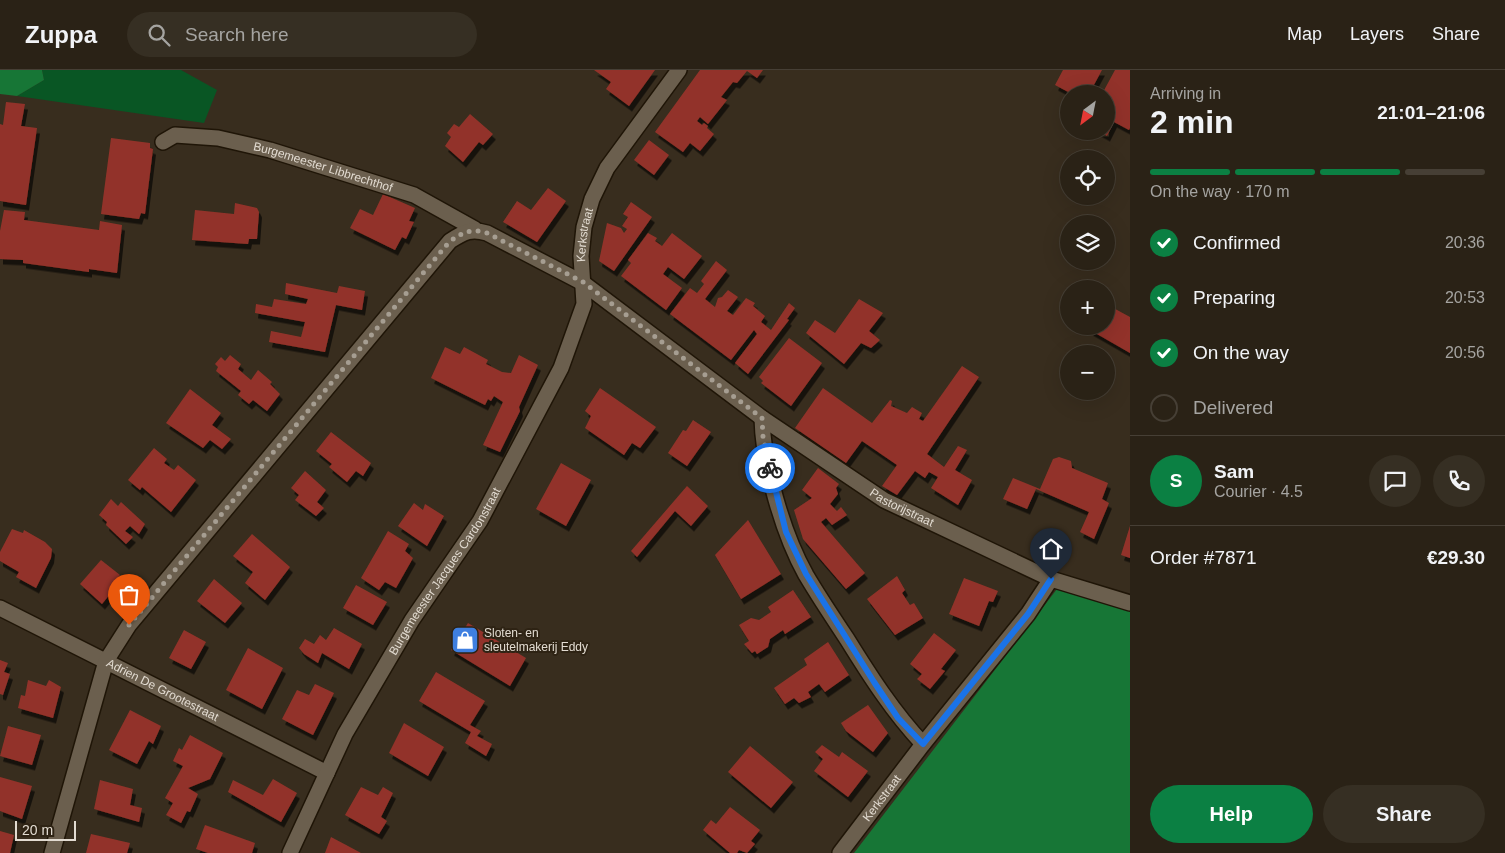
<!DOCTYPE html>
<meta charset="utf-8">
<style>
body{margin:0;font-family:Helvetica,sans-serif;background:#362f23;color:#f1f3f6;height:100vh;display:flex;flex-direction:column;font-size:19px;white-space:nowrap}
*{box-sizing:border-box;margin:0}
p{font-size:16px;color:#a5a4a1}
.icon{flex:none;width:28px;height:28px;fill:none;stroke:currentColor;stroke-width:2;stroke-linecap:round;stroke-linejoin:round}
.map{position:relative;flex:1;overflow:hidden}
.panel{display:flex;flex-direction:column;background:#2a2216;width:375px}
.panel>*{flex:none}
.needle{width:32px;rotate:212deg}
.fabs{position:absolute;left:1060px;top:15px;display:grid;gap:10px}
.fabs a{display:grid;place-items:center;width:55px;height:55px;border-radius:50%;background:#2a2216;box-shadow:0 5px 20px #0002,0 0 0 1px #463f35;font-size:25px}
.scale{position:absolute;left:15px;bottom:12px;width:61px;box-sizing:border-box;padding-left:5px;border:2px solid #e2dbd1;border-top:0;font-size:14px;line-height:18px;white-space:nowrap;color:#e2dbd1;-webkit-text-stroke:4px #2e2314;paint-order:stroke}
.pin{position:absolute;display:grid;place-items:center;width:42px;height:42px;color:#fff;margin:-51px -21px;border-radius:50% 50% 50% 0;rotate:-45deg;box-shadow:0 0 5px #0007}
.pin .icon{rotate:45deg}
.courier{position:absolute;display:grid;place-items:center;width:50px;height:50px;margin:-25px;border:4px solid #1a73e8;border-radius:50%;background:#fff;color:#222;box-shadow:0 1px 6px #0007}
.summary em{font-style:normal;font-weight:600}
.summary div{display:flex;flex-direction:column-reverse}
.summary{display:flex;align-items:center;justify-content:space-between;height:85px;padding:0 20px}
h1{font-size:32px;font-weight:600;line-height:38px}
.bar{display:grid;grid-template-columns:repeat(4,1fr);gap:8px 5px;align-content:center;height:60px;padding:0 20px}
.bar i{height:6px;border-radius:4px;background:#463f35}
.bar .on{background:#0b8043}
.bar p{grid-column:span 4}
.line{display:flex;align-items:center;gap:12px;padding:0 20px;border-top:1px solid #463f35}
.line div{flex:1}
.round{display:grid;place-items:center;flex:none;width:52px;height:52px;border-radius:26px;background:#362f23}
ol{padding:0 20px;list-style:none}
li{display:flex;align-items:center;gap:15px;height:55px}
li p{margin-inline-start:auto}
li .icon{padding:5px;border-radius:50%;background:#0b8043;color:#fff;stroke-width:4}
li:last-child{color:#a5a4a1}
li i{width:28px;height:28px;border:2px solid #463f35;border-radius:50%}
.action{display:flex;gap:10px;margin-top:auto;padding:10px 20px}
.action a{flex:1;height:58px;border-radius:30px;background:#0b8043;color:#fff;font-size:20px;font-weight:600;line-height:58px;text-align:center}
.action a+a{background:#362f23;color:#f1f3f6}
header{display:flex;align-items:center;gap:30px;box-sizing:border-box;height:70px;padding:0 25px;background:#2a2216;border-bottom:1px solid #463f35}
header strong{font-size:24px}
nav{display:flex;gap:28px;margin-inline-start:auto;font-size:18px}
.search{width:350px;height:45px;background:#362f23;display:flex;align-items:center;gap:12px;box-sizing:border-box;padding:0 18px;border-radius:28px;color:#a5a4a1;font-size:19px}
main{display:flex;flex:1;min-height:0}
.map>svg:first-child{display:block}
.green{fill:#095624}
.forest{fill:#177636}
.building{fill:#923329;filter:url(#shadow)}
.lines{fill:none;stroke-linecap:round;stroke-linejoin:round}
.minor-casing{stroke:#1f1507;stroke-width:18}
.tertiary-casing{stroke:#1f1507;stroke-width:18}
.minor{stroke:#6b5f4e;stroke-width:15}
.tertiary{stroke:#6b5f4e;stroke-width:15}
.done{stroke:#a69e92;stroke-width:5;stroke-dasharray:0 9}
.route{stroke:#1a73e8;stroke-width:6}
.labels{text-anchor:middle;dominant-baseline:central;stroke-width:4;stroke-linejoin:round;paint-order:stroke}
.street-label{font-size:12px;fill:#e2dbd1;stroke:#2e2314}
.poi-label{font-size:12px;fill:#e2dbd1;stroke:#2e2314;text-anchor:start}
</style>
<header>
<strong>Zuppa</strong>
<div class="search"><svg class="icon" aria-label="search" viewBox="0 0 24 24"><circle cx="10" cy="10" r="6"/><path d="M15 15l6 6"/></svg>Search here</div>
<nav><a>Map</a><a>Layers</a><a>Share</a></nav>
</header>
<main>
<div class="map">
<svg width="1130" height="783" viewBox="0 0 1130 783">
<defs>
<filter id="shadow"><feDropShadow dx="3" dy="5.5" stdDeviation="0" flood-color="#0009"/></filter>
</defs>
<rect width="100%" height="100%" fill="#382d1e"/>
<!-- green -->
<path class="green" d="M42,0H181L217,20L204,53L17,26L44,10Z"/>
<!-- forest -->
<path class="forest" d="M0,0H42L44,10L17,26L0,24Z
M1057,519L1130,541V783H854Z"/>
<!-- building -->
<path class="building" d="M594,0H655L629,36L606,19L611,12Z
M700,0H763L757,8L747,1L737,13L733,12L721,27L727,30L708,54L700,47L697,51L702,55L704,53L708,56L707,58L714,64L700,81L690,73L683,82L655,62Z
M1063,0H1102L1089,24H1072L1055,15Z
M1115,0H1130V58L1129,60L1114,52L1107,66L1098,61H1106V24H1102Z
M6,32L25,34L21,56L37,58L26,135L0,131V54L3,55Z
M470,44L493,64L483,75L479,72L463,92L445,76L451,67L447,63L454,54L459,57Z
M111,68L150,73V78L153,79L145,144L141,143L139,149L101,144Z
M649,70L669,85L654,105L634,90Z
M548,118L566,131L537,172L503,152L517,131L531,140Z
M383,124L415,138L409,151L414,152L406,169L402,167L395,180L350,158L360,139L373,145Z
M631,132L652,147L614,201L599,191L607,153L621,158L624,163L627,159L622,156L628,147L623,144Z
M235,133L257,138L259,142L257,169H249L248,174L192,170L195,140L234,144Z
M4,140L25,142L24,150L99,160L100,151L122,155L117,203L89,199V202L23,193V190L0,189V161Z
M648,163L657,168L655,171L662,176L672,163L702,186L684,209L668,197L663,204L682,218L666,240L621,206L631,193L628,190Z
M716,191L727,200L705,229L715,237L718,228L722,227L728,220L738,227L727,241L733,245L746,228L755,233L753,236L765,246L761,252L771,260L789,233L795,238L787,249L789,250L748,304L735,293L757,264L754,260L731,290L670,244L690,218L697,223L704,214L701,211Z
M286,213L337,223L339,216L365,221L362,240L336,235L325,282L269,272L271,261L301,267L305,252L255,243L256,234L272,237L274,229L306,234L308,229L285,224Z
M859,229L883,243L869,261L880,270L871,278L861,273L844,294L806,263L815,250L835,263Z
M1106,234L1130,247V283L1090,260L1092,256H1106Z
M789,268L822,293L791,336L761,313L763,311L759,307Z
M445,277L460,284L464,277L488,290L486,294L502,302L511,303L519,285L538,295L519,337L520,341L500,382L483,375L503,332L494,326L491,331L488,329L485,335L431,308Z
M230,285L241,294L238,299L251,310L258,300L272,312L270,314L280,324L267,341L253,330L249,334L238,325L241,321L216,301L218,297L215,294L221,287L225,291Z
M962,296L979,307L927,384L944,397L958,376L967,380L955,400L972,410L958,435L931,418L938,407L929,402L925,408L915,401L897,425L882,416L897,395L862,371L846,393L795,358L823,318L872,353L890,330L892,331L891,336L907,343L912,337L922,343L919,349L923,351Z
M600,318L656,357L640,378L632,373L624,385L585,358L591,346L585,341Z
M190,319L221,343L212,355L231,369L222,379L210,370L203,378L166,353Z
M693,350L711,362L687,396L668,383L683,360L686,361Z
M331,362L371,393L363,406L356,401L347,412L329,397L332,394L316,381Z
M154,378L167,389L164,393L174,400L178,395L196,410L171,442L142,417L140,420L128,410Z
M1059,387L1071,391L1072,398L1108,413L1102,429L1109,433L1094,469L1080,462L1089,442L1036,419L1027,439L1003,429L1013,408L1040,419L1053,389Z
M561,393L591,410L566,456L536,439Z
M818,398L839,414L836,418L838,424L830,434L837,441L841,437L847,445L832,455L826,448L821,452L865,503L846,519L803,469L794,440L812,428L802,420Z
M305,401L326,420L317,432L324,438L316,446L295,430L299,425L291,418Z
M687,416L708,436L691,456L675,441L637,487L631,481Z
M111,429L118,436L121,432L145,454L139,464L130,456L125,461L133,467L126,474L106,455L107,452L99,445Z
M414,433L423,440L425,434L444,446L427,476L398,456Z
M748,450L781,504L741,529L715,485Z
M1130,456V488L1121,485Z
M12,459L23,463L24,460L45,472L52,479L51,488L36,518L16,507L19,502L0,491V482Z
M388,461L409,474L405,481L413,488L396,518L385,512L379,520L361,508Z
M252,464L290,497L265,530L245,513L253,502L233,486Z
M101,490L120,505L112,516L115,518L102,534L80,514Z
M897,506L905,520L902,523L910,535L914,533L923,548L895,565L867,529Z
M964,508L998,521L993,532L989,531L979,556L949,544Z
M214,509L242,533L225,553L197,531Z
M356,515L387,532L373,555L343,538Z
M793,520L811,547L785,564L783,560L770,569L768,577L757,584L755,581L752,583L744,574L749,571L739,555L751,548L759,550L771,542L768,537Z
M468,553L526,588L510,616L451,580Z
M334,558L362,574L349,599L322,583L318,593L304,584L299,578L305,569L314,574L320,565L326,570Z
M184,560L206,572L191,599L169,588Z
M934,563L956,580L941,599L945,601L930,619L917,609L922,604L910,594Z
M828,572L849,605L825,622L819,614L808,622L811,627L799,633L794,628L785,634L774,618L807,595L804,589Z
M248,578L283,598L262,639L226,620Z
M0,590L8,593L4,602L10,604L3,625L0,624Z
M436,602L485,631L470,655L481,661L477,666L492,674L486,686L465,673L471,662L419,631Z
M28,610L46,616L49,610L61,617L53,648L18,638L21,625L25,626Z
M315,614L334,623L313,665L282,649L297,620L309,625Z
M868,635L888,663L873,682L846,661L841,653Z
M130,640L161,656L153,674L149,671L137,694L109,680Z
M404,653L444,677L428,706L389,683Z
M8,656L41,665L32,695L0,686Z
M190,665L223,683L210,709L188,718L198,724L190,742L187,741L181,753L166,745L173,733L165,728L183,696L173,691L179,678L182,680Z
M822,675L839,687L842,682L868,701L848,727L814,701L823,689L815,682Z
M750,676L793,712L771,738L728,702Z
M0,707L32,716L22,749L0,741Z
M273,709L297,723L281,752L228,722L233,710L263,725Z
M100,710L133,719L130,735L142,738L139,752L94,739Z
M361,717L378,725L383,717L393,723L381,747L387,751L379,764L345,745Z
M730,737L760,760L751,771L755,774L747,783L739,780L737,783H730L703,760L711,750L716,754Z
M205,755L255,773L252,783H208L196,779Z
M0,761L14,765L10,783H0Z
M91,764L130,773L127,783H86Z
M331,767L348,776L361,783H325Z"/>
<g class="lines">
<!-- minor casing -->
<g class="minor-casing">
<g id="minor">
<path id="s1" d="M163,72L175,65L218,68L270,80L414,125L475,159"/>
<path d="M762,348C763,395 783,464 806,505C819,527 833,548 847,569C870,606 893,642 923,674"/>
<path id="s2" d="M0,538L327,703"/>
<path id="s3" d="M52,783L106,591L129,555L450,171C464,162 471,158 487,163L583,213L762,348L884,430L1051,509L1130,533"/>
<path id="s4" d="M840,783L923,674L1028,544L1051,509"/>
</g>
</g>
<!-- tertiary casing -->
<g class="tertiary-casing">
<g id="tertiary">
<path id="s5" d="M290,783L345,664L412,550L480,451L561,298L584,234L581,186L584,157L592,129L607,98L679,0"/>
</g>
</g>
<!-- minor -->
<use href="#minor" class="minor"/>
<!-- tertiary -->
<use href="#tertiary" class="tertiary"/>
</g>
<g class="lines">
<!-- done -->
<path class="done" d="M129,555L450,171C464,162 471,158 487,163L583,212L762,348L763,367L770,398"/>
<!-- route -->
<path class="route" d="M770,398L786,462L806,504L874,612L898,648L923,674L1028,544L1051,509"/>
</g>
<!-- icons -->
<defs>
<g id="shop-square" transform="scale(1.4375)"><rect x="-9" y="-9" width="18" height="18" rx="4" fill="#3f7fe0" stroke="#2e2314"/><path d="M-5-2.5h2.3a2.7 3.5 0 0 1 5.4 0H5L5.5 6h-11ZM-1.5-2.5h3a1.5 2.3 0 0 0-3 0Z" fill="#fff"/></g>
</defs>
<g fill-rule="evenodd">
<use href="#shop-square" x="465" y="570"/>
</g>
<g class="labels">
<!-- street labels -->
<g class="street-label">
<text stroke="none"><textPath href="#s1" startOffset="166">Burgemeester Libbrechthof</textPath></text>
<text stroke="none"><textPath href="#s5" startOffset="694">Kerkstraat</textPath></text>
<text stroke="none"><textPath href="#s3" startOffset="1281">Pastorijstraat</textPath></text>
<text stroke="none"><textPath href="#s5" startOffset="322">Burgemeester Jacques Cardonstraat</textPath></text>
<text stroke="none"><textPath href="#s2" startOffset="182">Adrien De Grootestraat</textPath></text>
<text stroke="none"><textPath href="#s4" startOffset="69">Kerkstraat</textPath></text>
</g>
<!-- poi labels -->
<g class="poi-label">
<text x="484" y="563">Sloten- en<tspan x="484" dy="14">sleutelmakerij Eddy</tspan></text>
</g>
</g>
</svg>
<div class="fabs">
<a><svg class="needle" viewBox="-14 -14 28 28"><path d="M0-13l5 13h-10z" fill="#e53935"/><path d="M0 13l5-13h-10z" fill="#a5a4a1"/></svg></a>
<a><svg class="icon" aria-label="locate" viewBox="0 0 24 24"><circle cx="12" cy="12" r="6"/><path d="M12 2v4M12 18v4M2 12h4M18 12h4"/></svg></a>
<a><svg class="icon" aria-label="layers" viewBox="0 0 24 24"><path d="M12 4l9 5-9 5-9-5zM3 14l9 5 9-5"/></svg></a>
<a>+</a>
<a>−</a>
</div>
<div class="scale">20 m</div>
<div class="pin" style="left:129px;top:555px;background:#ea580c"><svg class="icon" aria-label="bag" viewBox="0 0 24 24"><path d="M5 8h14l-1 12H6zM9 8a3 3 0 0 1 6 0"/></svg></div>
<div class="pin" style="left:1051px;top:509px;background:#1f2937"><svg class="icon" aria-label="home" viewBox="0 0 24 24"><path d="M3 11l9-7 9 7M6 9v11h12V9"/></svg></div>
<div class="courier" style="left:770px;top:398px"><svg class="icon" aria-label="bike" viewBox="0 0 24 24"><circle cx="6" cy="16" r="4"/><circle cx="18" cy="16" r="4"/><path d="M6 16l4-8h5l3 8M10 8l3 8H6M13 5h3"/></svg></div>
</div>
<section class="panel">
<div class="summary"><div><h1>2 min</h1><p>Arriving in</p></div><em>21:01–21:06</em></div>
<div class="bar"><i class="on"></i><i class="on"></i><i class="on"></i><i></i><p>On the way · 170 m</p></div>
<ol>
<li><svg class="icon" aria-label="check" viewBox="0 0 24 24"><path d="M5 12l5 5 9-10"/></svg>Confirmed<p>20:36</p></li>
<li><svg class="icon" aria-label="check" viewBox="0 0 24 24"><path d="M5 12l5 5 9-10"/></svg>Preparing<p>20:53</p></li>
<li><svg class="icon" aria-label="check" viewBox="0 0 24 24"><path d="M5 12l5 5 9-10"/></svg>On the way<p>20:56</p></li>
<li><i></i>Delivered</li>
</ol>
<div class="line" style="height:90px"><b class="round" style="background:#0b8043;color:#fff">S</b><div><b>Sam</b><p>Courier · 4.5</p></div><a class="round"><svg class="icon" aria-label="chat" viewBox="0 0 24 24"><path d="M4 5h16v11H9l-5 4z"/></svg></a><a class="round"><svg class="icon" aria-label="phone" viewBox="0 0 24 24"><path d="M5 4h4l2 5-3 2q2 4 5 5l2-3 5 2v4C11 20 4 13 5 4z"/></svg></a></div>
<div class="line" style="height:65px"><div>Order #7871</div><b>€29.30</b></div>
<div class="action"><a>Help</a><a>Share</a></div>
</section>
</main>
